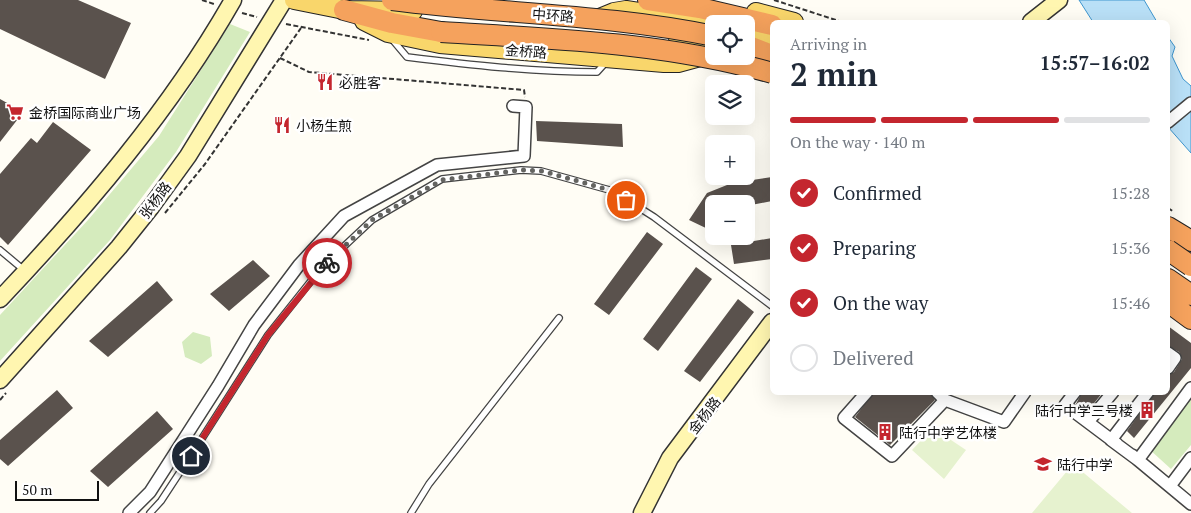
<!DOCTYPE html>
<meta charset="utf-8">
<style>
body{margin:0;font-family:"PT Serif","Noto Sans SC",serif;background:#f2f2f3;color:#1f2937;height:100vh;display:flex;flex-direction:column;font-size:19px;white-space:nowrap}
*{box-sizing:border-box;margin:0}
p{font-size:16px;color:#747a83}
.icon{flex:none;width:28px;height:28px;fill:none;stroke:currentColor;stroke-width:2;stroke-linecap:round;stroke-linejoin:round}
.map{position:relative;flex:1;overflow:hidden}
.sheet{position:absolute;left:770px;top:20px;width:400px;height:375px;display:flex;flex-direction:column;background:#fff;border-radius:8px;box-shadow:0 5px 20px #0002}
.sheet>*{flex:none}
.fabs{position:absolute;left:705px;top:15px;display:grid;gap:10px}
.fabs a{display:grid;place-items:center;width:50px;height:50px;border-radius:8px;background:#fff;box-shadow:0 5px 20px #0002;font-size:25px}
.scale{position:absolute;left:15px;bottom:12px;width:84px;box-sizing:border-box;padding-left:5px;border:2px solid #111;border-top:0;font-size:14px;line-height:18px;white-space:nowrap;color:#111;-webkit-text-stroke:4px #fff;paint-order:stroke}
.pin{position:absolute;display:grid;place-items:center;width:42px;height:42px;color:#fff;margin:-21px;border:2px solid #fff;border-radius:50%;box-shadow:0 1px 5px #0007}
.courier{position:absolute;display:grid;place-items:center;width:50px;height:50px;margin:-25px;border:4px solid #c4262e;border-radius:50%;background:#fff;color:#222;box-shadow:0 1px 6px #0007}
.head em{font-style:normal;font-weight:700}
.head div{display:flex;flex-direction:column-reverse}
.head{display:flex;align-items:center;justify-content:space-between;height:85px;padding:0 20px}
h1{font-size:32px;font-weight:700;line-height:38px}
.bar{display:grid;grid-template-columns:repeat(4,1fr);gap:8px 5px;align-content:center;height:60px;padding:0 20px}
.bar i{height:6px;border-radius:4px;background:#e0e1e3}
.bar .current{background:#c4262e}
.bar p{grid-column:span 4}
ol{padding:0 20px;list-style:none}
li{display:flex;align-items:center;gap:15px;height:55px}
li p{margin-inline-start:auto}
li .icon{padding:5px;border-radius:50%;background:#c4262e;color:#fff;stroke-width:4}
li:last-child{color:#747a83}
li i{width:28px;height:28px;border:2px solid #e0e1e3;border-radius:50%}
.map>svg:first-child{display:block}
.green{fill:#d5ebbd}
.pitch{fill:#e6f2cf}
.water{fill:#b9e0f7;stroke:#3f96cf}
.building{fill:#5a524d}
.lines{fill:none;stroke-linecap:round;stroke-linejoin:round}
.lane-casing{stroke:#444;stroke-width:8}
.street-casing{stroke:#444;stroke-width:14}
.secondary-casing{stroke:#333;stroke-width:19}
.primary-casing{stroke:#222;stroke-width:20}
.highway-casing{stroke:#222;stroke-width:22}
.path{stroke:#333;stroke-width:2;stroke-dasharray:5 2.5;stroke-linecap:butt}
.lane{stroke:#fff;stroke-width:5.5}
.street{stroke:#fff;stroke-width:11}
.secondary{stroke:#fff6b0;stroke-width:16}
.primary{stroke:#f9d66b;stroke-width:18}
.highway{stroke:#f5a25d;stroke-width:20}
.highway-bridge-casing{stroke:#222;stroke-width:22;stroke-linecap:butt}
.highway-bridge{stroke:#f5a25d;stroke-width:20}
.done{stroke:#646461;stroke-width:5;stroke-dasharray:0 9}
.route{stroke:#c4262e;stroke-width:6}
.labels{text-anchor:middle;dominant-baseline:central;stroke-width:5;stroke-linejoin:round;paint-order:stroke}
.street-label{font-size:14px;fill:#111;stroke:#fff}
.poi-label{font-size:14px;fill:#111;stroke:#fff;text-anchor:start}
</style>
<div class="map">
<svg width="1191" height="513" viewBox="0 0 1191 513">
<rect width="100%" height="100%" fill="#fffdf5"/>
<!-- green -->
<path class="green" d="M230,24L250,32L176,152L110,240L0,361V315L88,220L159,136Z
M193,332L210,337L212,356L201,364L185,357L182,342Z
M1191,396V445L1171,469L1149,449Z"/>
<!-- pitch -->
<path class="pitch" d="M933,428L966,450L944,479L912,450Z
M1073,464L1132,513H1032Z"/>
<!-- water -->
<path class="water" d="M1079,0H1144L1157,22H1093Z
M1168,37L1175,47L1172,56L1183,79L1191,86V153L1168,127Z"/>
<!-- building -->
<path class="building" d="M0,0H78L131,23L105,79L0,29Z
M0,99L18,109L21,115L0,142Z
M536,121L622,124L623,147L537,141Z
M53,122L91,150L8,245L0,237V174L31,138L37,143Z
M772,177V201L746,206V204H714V224L710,230L689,220L707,193L732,183Z
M647,232L663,244L609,315L594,304Z
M772,238V259L734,264L731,245Z
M253,260L270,276L229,311L210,294Z
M696,267L712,279L658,351L643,339Z
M157,281L173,300L108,357L89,341Z
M738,299L754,312L700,382L684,371Z
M1168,326L1191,343V368L1134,438L1127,431L1155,392H1168V375L1174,372L1182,359L1179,352L1168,346Z
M57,390L73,408L8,466L0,459V440Z
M874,392H930L935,400L890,445L855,417Z
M1082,392H1103L1087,412L1076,404Z
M157,411L173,429L108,487L90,471Z"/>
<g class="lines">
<!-- lane casing -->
<g class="lane-casing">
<path id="lane" d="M391,38L407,57C470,65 533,72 597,72L607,61
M0,250L25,271
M150,513L161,501L201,440L268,335L323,266L372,220L442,179L521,170L541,171L613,191L654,217L772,306
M411,513L429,484L559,318"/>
</g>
<!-- street casing -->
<g class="street-casing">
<path id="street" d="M1168,122L1191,103
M1168,353L1175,358L1168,368
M867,392L844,418L892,456L945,400
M937,392L945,400L1004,422L1025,392
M1075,392L1065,405L1117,444
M1148,392L1111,440L1138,460L1191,388
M1088,422L1113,392
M1132,455L1191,504
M1170,486L1191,458
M129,513L150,492L218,386L254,325L299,265L344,216L437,165L524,156L526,107L513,106"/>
</g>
<!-- secondary casing -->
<g class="secondary-casing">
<path id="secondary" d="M1031,22L1059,0
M0,299C86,208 171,109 233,0
M0,380L119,247L151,207L188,156L284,0
M642,513L670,458L772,322"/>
</g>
<!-- primary casing -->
<g class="primary-casing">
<path id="primary" d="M294,0L344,10L413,11
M756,12L794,22
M597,19L614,12L626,10L714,24
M364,21L388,33L440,44L664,63H678L700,57
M746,31L772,38
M678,38L714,47"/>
</g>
<!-- highway casing -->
<g class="highway-casing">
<path id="highway" d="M648,0L700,8L772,25
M344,10L392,23L441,32
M746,45L772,55
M1168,227L1191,241
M1168,279L1191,295
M1168,302L1191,319"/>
</g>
<!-- path -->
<path class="path" d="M202,0L214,4
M774,0L842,22
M242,13L257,17
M286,24L369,40
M280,58L309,72L524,90L525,97
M1168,208L1174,212
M165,213L205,164L301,28
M0,400L6,393"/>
<!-- lane -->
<use href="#lane" class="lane"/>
<!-- street -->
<use href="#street" class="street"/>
<!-- secondary -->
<use href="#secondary" class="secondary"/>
<!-- primary -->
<use href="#primary" class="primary"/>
<!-- highway -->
<use href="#highway" class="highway"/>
<!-- highway-bridge casing -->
<g class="highway-bridge-casing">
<path id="highway-bridge" d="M392,0C499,14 608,14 714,36
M441,32C552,39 665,42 772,73
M1168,250L1191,266"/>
</g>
<!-- highway-bridge -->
<use href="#highway-bridge" class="highway-bridge"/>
</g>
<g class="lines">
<!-- done -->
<path class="done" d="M327,263L372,220L442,180L521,170L542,171L613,191L626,200"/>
<!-- route -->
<path class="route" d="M191,456L268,335L327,263"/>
</g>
<!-- icons -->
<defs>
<g id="restaurant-bare" transform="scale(1.35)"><path d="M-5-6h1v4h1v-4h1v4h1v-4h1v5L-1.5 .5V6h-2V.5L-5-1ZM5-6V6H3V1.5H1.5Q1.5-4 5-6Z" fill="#c4262e" stroke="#fff" stroke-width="2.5" paint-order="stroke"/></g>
<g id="supermarket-bare" transform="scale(1.35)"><path d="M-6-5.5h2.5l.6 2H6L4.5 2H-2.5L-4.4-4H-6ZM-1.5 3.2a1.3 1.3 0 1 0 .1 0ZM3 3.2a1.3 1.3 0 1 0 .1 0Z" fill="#c4262e" stroke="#fff" stroke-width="2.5" paint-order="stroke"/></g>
<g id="building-bare" transform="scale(1.35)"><path d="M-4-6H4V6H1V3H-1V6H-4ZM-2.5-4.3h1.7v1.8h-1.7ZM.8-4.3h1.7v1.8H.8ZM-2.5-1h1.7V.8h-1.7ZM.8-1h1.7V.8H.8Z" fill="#c4262e" stroke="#fff" stroke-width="2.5" paint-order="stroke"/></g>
<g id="school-bare" transform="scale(1.35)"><path d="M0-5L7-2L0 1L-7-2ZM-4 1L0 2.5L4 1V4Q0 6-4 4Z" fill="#c4262e" stroke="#fff" stroke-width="2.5" paint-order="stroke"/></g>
</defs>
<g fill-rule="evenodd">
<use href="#restaurant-bare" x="325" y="82"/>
<use href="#supermarket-bare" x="15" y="112"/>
<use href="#restaurant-bare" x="282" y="125"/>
<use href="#building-bare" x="1147" y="410"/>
<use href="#building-bare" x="885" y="432"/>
<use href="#school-bare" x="1043" y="464"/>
</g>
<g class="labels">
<!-- street labels -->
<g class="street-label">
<text transform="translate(553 15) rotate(4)">中环路</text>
<text transform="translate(526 51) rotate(4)">金桥路</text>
<text transform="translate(155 200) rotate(-53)">张杨路</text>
<text transform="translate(704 415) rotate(-52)">金杨路</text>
</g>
<!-- poi labels -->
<g class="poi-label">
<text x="339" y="82">必胜客</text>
<text x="29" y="112">金桥国际商业广场</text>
<text x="296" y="125">小杨生煎</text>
<text x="1133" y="410" text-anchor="end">陆行中学三号楼</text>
<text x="899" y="432">陆行中学艺体楼</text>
<text x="1057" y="464">陆行中学</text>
</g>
</g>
</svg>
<div class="fabs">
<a><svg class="icon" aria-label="locate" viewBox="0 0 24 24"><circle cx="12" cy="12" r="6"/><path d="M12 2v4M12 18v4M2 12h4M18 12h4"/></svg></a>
<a><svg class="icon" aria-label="layers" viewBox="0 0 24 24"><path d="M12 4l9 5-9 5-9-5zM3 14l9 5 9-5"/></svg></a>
<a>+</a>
<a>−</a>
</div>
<div class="scale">50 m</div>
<div class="pin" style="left:626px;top:200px;background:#ea580c"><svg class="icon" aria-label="bag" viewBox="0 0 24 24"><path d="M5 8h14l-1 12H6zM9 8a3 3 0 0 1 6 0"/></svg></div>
<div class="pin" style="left:191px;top:456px;background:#1f2937"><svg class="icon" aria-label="home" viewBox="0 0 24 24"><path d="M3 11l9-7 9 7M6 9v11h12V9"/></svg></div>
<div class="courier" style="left:327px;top:263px"><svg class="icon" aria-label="bike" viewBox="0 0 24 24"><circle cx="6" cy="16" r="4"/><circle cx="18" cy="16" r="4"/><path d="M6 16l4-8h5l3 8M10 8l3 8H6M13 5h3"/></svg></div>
<section class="sheet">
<div class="head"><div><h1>2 min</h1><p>Arriving in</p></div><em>15:57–16:02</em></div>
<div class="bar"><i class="current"></i><i class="current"></i><i class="current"></i><i></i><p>On the way · 140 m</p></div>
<ol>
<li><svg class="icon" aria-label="check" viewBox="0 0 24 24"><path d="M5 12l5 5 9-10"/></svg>Confirmed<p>15:28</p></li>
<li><svg class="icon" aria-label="check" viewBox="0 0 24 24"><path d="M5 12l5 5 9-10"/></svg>Preparing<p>15:36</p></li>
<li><svg class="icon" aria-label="check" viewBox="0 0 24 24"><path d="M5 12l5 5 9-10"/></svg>On the way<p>15:46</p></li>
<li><i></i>Delivered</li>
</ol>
</section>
</div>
